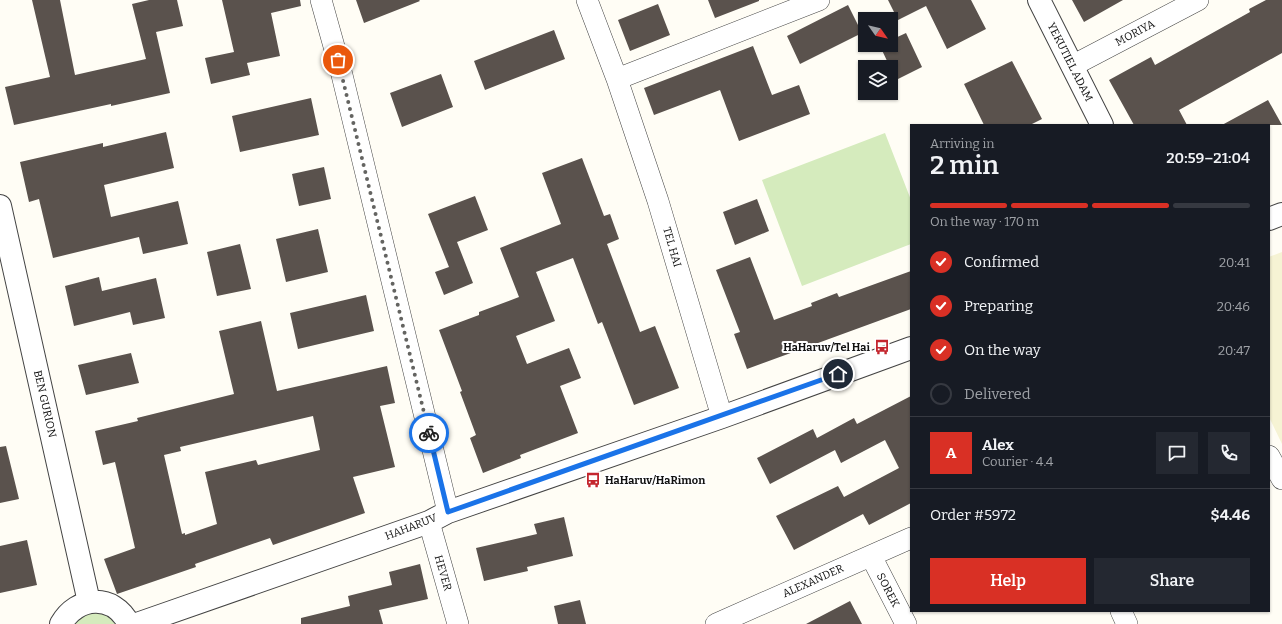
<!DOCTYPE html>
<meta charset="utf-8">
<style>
body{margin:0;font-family:Bitter,serif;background:#242831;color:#f1f3f6;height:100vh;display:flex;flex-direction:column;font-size:15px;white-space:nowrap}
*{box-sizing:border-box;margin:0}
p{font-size:13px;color:#9ea1a6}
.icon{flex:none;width:22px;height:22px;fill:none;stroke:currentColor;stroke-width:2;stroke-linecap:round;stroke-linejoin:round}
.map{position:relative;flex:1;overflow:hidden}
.details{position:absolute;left:910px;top:124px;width:360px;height:488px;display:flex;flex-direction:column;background:#171b24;border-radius:0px;box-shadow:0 1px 3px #0004}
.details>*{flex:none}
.needle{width:26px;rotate:124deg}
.tools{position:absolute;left:858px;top:12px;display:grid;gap:8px}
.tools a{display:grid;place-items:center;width:40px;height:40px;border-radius:0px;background:#171b24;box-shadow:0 1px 3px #0004;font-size:20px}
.pin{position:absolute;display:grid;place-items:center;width:34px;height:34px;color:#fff;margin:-17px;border:2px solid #fff;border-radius:50%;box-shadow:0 1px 4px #0007}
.courier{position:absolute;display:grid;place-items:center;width:40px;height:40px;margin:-20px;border:3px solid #1a73e8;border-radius:50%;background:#fff;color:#222;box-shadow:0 1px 5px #0007}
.summary em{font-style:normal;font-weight:600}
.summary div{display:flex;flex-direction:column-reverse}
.summary{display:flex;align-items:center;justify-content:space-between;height:68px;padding:0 20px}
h1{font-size:26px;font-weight:600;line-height:30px}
.bar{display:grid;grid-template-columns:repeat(4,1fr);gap:6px 4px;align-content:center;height:48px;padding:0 20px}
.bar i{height:5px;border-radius:3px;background:#363941}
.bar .on{background:#d93025}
.bar p{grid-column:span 4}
.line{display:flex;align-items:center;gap:10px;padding:0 20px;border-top:1px solid #363941}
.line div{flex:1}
.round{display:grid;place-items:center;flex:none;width:42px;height:42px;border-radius:0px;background:#242831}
ol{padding:0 20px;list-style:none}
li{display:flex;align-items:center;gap:12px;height:44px}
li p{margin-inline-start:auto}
li .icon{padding:4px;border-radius:50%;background:#d93025;color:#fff;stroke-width:4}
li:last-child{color:#9ea1a6}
li i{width:22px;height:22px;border:2px solid #363941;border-radius:50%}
.button{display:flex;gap:8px;margin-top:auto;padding:8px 20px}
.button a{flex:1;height:46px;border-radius:0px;background:#d93025;color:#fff;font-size:16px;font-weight:600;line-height:46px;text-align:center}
.button a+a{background:#242831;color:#f1f3f6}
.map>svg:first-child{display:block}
.farmland{fill:#f6f3d4}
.green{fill:#d5ebbd}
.building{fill:#5a524d;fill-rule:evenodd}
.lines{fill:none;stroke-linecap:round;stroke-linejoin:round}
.minor-casing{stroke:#444;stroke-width:22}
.tertiary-casing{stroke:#444;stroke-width:24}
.minor{stroke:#fff;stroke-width:21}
.tertiary{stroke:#fff;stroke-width:22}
.done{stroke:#646461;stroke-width:4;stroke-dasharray:0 7.2}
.route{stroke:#1a73e8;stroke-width:5}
.labels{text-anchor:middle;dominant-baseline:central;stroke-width:4;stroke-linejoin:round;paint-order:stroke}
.street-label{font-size:11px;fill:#111;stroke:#fff}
.poi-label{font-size:11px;font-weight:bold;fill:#111;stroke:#fff;text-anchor:end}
</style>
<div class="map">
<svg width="1282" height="624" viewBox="0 0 1282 624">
<rect width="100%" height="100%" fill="#fffdf5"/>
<!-- farmland -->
<path class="farmland" d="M1282,252V444L1269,417V257Z"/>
<!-- green -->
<path class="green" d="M885,133L911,200V244L802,286L762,180Z
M94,612L106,614L118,624H73L80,616Z"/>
<!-- building -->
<path class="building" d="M32,0H60L75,75L146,59L132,4L149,0H177L183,26L156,32L170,93L111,106V104L14,125L5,87L50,77Z
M222,0H300L301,6L271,13L280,56L247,63L250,75L211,84L205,58L234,52Z
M356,0H419L420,1L364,23Z
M708,0H759V1L715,18Z
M888,0H971L986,29L947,49L926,6L898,20Z
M1072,0H1123L1084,22Z
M1266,0H1282V53L1179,110L1187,125H1134L1109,80L1151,57L1155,65L1250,12L1249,9Z
M658,4L670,35L630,51L618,20Z
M848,5L862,33L800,64L787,36Z
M554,30L565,59L485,90L474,61Z
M906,33L922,67L896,80L880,46L891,45V40Z
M753,46L772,95L799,85L810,114L739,141L720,90L654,115L644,88Z
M1012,61L1042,119L1030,125H984L964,84Z
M441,74L453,107L402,127L390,93Z
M311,98L319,135L240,152L232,116Z
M1268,100L1282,125H1222Z
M166,132L174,168L104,185L111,217L178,201L188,244L143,254L139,237L53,258L39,199L29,202L20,162L103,143V147Z
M582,158L604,216L610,214L619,239L607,244L640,332L655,326L679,388L634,405L602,322L598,324L573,258L536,272L555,321L516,336L527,364L569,348L581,378L560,386L578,433L520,455L521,458L483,473L470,438L476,435L460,392L462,391L439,330L479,315V312L519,297L500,248L561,224L542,173Z
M324,167L331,199L299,206L292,174Z
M475,196L488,230L457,242L473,283L444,295L435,272L449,267L428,214Z
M757,199L769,231L735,245L723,212Z
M318,229L328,272L286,282L276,239Z
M240,244L251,289L217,296L207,252Z
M750,257L774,320L812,306L811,303L837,293L839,297L911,271V309L747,369L734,334L740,332L716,270Z
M99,277L102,291L156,278L165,318L133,325L130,312L74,326L65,286Z
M366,295L374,331L298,349L290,313Z
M261,321L277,391L387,366L395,403L380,406L395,467L353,477L365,513L273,545L270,538L195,564L196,567L117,594L104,559L135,548L115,462L103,465L95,431L138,421L137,418L234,394L219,331ZM313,416L320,450L258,465L256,460L205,472L217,524L185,535V533L182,534L164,455L181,451L180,447Z
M131,353L139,383L86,395L78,365Z
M911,396V503L869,525L863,514L794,550L776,516L838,486L844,497L899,468L885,440L841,463L835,450L770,484L757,458L813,429L817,438L854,418L857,424Z
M6,446L19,499L0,503V447Z
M564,517L573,556L527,567L528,571L484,581L476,548L537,534L534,524Z
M27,540L37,585L0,593V546Z
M420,564L428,599L379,610L383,624H301V618L350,606L348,596L392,585L389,572Z
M580,600L586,624H558L554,606Z
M850,601L862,624H806Z"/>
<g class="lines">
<!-- minor casing -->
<g class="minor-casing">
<path id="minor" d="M321,0L342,75L448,512
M587,0L617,79L658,201L722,417
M1072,66L1198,0
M617,79L819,0
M1269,456L1282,479
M429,522L458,624
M871,556L906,624
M1121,611L1127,624
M716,624L911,538"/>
</g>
<!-- tertiary casing -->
<g class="tertiary-casing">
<path id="tertiary" d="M1039,0L1102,125
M0,206L89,602
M1269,219L1282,214
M61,624C77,596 113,593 129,624
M137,624L429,522L448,512L722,417L911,348"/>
</g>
<!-- minor -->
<use href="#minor" class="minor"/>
<!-- tertiary -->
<use href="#tertiary" class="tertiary"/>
</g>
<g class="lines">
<!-- done -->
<path class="done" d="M338,60L429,433"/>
<!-- route -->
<path class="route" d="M429,433L448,512L838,374"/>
</g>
<!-- icons -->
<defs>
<g id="bus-bare" transform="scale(1.2)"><path d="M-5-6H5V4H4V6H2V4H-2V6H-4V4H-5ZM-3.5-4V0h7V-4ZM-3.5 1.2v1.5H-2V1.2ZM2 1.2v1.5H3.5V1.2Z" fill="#c4262e" stroke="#fff" stroke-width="2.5" paint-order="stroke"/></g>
</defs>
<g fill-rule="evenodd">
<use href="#bus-bare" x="882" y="347"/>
<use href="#bus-bare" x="593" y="480"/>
</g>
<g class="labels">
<!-- street labels -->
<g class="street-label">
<text transform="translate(1135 33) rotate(-28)">MORIYA</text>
<text transform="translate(1070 62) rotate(63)">YEKUTIEL ADAM</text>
<text transform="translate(672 247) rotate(74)">TEL HAI</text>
<text transform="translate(45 404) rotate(77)">BEN GURION</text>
<text transform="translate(411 527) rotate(-21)">HAHARUV</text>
<text transform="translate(443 573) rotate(74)">HEVER</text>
<text transform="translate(813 581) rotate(-24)">ALEXANDER</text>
<text transform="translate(888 590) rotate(63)">SOREK</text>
</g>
<!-- poi labels -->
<g class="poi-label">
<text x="870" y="347">HaHaruv/Tel Hai</text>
<text x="605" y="480" text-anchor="start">HaHaruv/HaRimon</text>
</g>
</g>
</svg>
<div class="tools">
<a><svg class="needle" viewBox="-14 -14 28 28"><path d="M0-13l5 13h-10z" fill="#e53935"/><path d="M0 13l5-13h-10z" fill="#9ea1a6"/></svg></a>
<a><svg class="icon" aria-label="layers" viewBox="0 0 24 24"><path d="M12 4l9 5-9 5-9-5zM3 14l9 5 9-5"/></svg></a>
</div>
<div class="pin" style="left:338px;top:60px;background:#ea580c"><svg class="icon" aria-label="bag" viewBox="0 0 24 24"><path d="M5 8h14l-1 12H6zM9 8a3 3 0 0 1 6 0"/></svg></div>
<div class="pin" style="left:838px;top:374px;background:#1f2937"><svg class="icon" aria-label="home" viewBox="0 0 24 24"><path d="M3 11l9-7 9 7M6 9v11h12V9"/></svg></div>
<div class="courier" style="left:429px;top:433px"><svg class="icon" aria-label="bike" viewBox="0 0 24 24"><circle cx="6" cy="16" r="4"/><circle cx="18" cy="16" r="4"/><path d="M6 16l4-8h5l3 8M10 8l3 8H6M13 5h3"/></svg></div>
<section class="details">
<div class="summary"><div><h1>2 min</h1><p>Arriving in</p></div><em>20:59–21:04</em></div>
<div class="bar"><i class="on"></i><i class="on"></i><i class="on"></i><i></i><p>On the way · 170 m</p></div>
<ol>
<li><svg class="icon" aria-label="check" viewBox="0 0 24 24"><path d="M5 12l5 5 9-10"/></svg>Confirmed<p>20:41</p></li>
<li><svg class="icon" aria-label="check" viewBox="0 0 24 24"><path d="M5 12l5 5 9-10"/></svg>Preparing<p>20:46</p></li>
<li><svg class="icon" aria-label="check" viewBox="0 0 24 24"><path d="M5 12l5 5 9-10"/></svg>On the way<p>20:47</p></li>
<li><i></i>Delivered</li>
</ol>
<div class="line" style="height:72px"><b class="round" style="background:#d93025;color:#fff">A</b><div><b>Alex</b><p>Courier · 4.4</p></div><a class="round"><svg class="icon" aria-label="chat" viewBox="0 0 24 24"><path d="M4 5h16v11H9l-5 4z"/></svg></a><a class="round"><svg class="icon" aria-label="phone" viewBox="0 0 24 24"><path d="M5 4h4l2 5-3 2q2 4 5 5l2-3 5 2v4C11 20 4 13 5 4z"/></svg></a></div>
<div class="line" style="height:52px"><div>Order #5972</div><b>$4.46</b></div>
<div class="button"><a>Help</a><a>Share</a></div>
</section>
</div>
